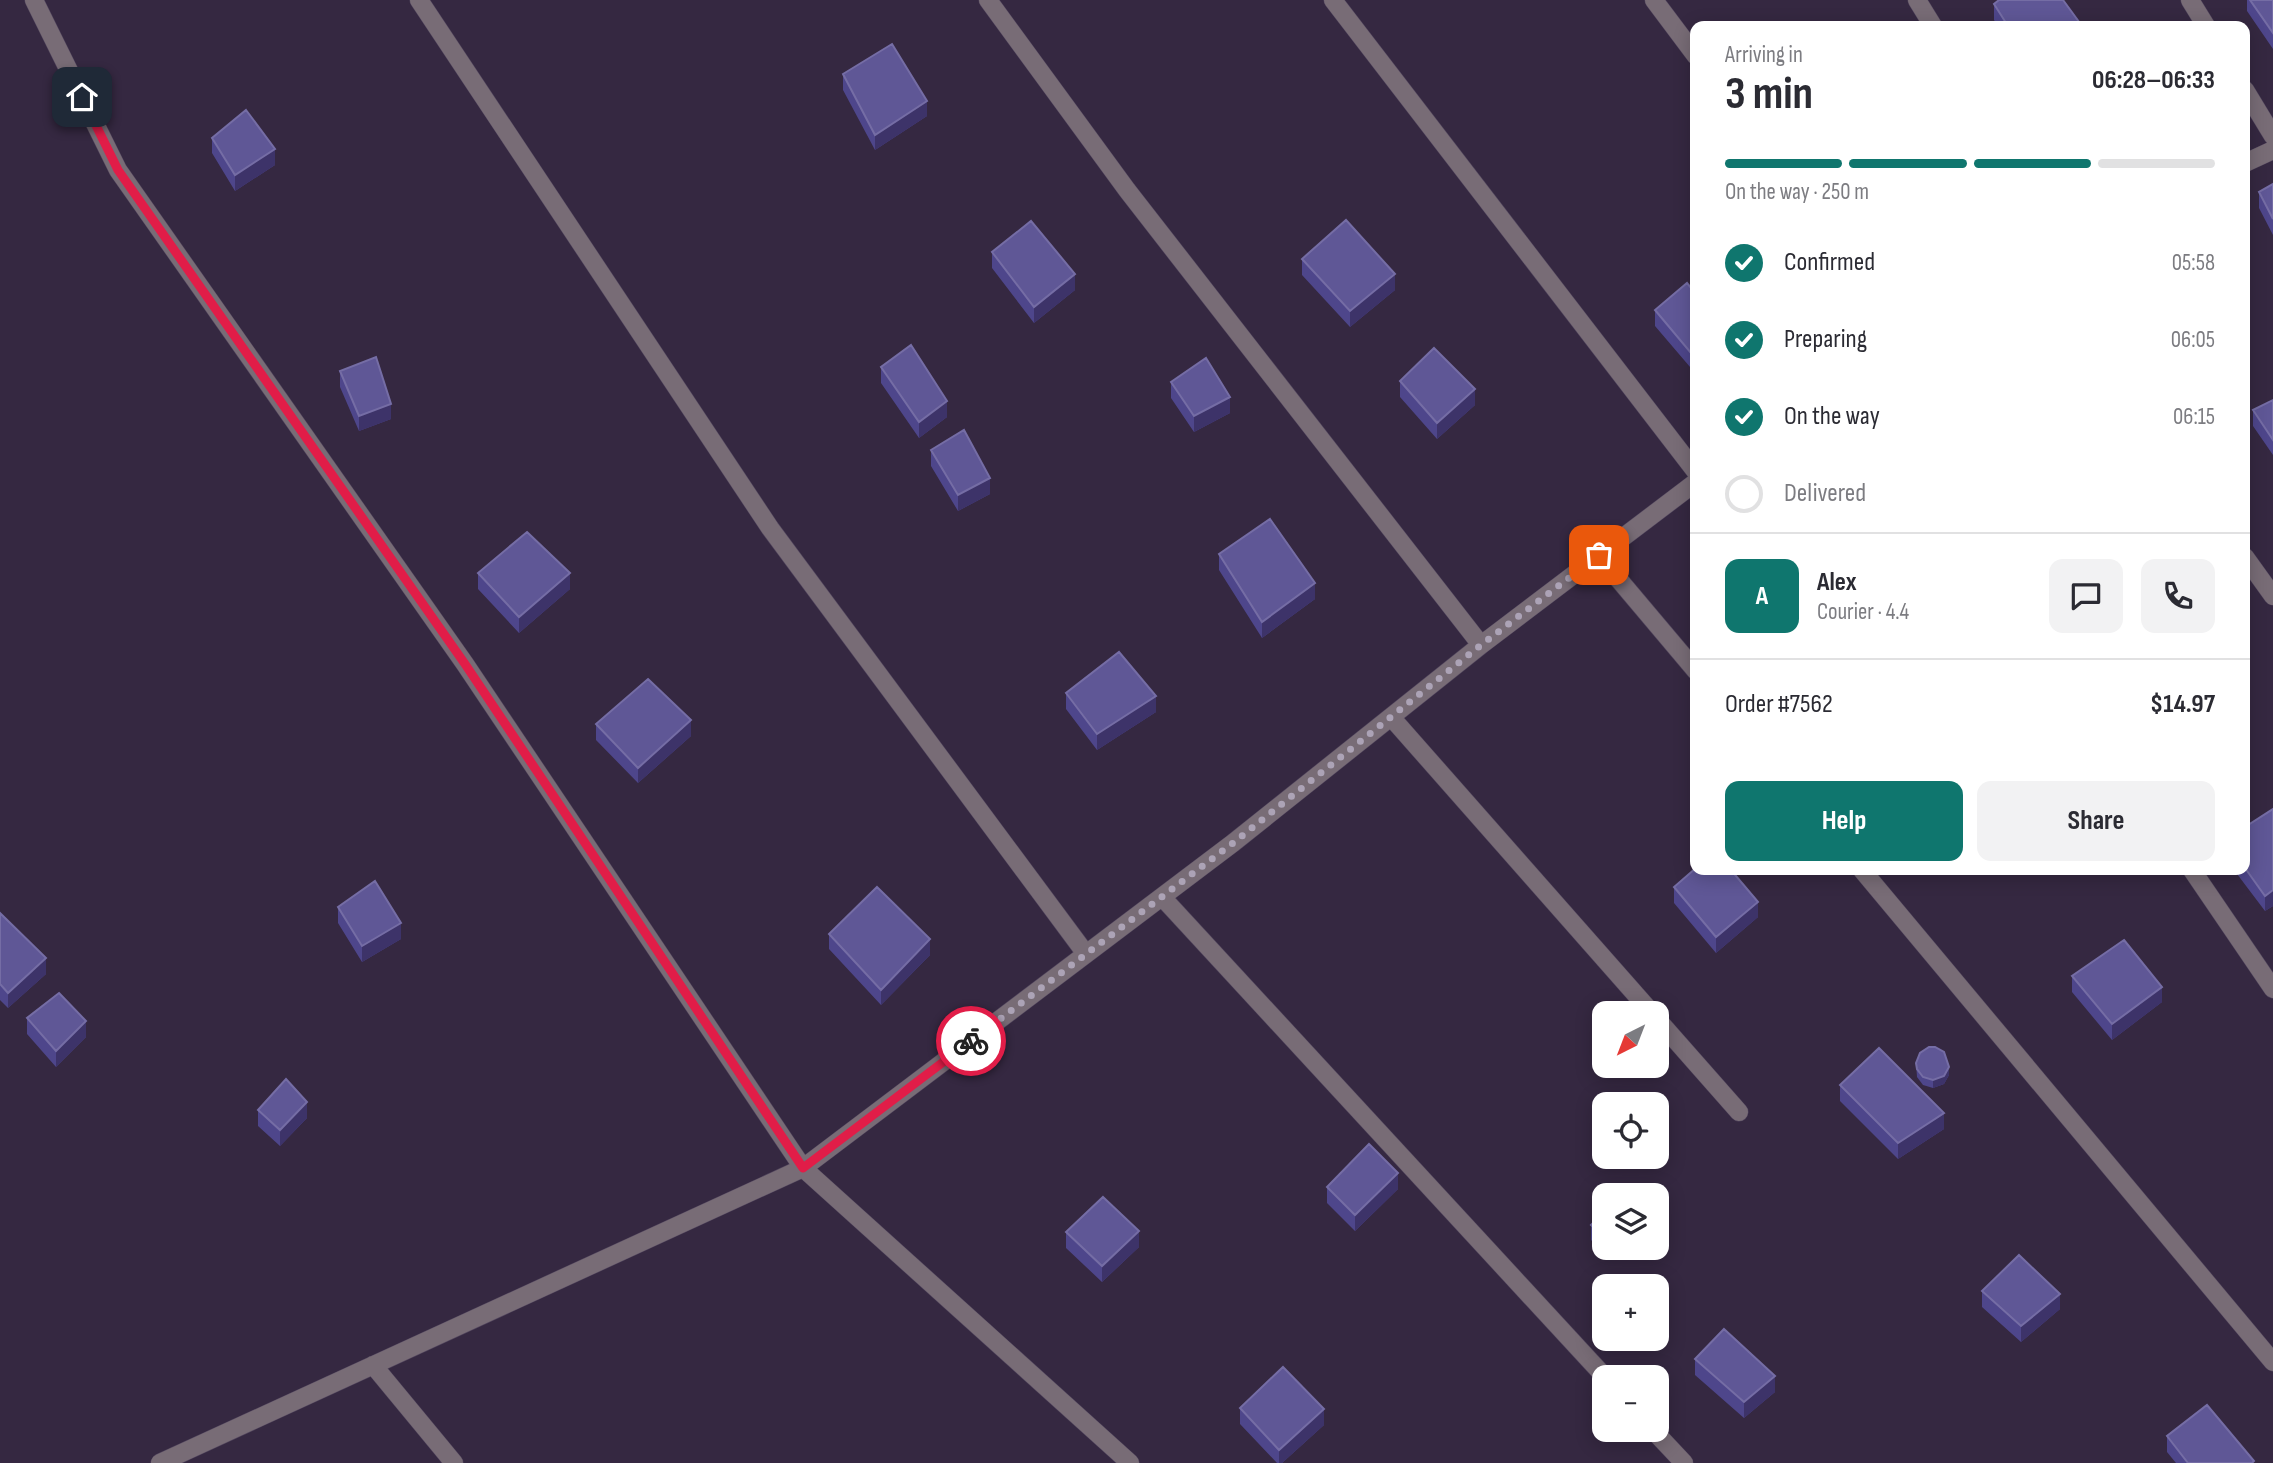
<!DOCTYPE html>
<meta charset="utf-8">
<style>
body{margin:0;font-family:"Sofia Sans Condensed",sans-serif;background:#f2f2f3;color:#2b2b33;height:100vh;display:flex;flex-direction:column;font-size:26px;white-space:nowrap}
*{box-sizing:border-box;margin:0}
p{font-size:23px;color:#7c7c81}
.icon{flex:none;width:38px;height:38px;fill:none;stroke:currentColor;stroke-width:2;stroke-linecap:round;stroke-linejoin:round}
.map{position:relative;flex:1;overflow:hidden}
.side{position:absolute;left:1690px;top:21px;width:560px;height:854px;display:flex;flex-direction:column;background:#fff;border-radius:14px;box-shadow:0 4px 18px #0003}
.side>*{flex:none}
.needle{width:46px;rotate:222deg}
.buttons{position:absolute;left:1592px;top:1001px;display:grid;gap:14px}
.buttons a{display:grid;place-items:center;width:77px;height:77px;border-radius:14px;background:#fff;box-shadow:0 4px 18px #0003;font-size:35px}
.pin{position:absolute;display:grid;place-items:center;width:60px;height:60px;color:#fff;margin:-30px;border-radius:14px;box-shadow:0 4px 10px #0006}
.courier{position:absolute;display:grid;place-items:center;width:70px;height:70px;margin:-35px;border:5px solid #e11d48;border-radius:50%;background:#fff;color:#222;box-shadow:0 2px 9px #0007}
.overview em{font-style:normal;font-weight:700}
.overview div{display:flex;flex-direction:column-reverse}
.overview{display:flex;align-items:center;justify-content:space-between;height:119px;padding:0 35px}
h1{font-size:46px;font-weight:700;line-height:52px}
.bar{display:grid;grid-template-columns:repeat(4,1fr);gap:10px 7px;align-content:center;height:84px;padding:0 35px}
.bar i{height:9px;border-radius:5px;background:#e1e1e2}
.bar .current{background:#0f766e}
.bar p{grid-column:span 4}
.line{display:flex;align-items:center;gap:18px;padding:0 35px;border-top:2px solid #e1e1e2}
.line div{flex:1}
.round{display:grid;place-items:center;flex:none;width:74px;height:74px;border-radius:14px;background:#f2f2f3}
ol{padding:0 35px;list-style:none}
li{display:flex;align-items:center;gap:21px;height:77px}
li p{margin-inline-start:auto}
li .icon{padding:7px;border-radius:50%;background:#0f766e;color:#fff;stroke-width:4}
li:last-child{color:#7c7c81}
li i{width:38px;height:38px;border:4px solid #e1e1e2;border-radius:50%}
.primary-button{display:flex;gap:14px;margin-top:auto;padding:14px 35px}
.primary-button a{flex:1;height:80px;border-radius:14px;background:#0f766e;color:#fff;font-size:28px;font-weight:700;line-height:80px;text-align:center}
.primary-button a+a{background:#f2f2f3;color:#2b2b33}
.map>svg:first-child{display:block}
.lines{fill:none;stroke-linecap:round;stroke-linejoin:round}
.minor-casing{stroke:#52465e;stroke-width:19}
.minor{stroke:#786c76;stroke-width:18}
.wall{fill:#4e468b}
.shaded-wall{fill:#3d3369}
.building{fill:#5f5796;stroke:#756da5;stroke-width:2}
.done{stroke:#aca3b6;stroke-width:7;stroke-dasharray:0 12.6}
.route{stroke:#e11d48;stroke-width:9}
</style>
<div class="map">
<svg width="2273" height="1463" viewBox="0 0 2273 1463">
<rect width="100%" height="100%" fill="#352841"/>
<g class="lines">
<!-- minor casing -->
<g class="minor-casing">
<path id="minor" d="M34,0L118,170L465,664L803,1168L1130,1463
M419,0L770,528L1086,954
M988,0L1127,190L1481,645
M1333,0L1696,472
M1654,0L1696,56
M1917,0L1933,26
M2190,0L2206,26
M2245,90L2273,136
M2245,163L2273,150
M1599,556L1696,671
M2245,557L2273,596
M1391,717L1652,1013
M1862,870L2273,1362
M2192,870L2273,989
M1162,897L1605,1377
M1657,1019L1739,1112
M373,1365L454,1463
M1653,1430L1684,1463
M160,1463L803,1168L1233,843L1481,645L1696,482"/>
</g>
<!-- minor -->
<use href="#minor" class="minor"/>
</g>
<!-- wall -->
<path class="wall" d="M2247,0H2273V49L2247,11Z
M1994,4L2082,26H1998L1994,20Z
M843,74L927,116L875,150L843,90Z
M212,138L275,165L235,191L212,153Z
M2273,184V235L2259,208V192Z
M992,252L1075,290L1034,323L992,268Z
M1302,259L1395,290L1350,327L1302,275Z
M1696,294V374L1655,326V310Z
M881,367L947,417L919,438L881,383Z
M340,371L391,419L359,431L340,387Z
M1400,381L1475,405L1437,439L1400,397Z
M1171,382L1230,413L1194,432L1171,398Z
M2273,400V455L2253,426V410Z
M931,450L990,494L958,511L931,466Z
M1219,554L1315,599L1262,638L1219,570Z
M478,573L570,589L519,633L478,589Z
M1066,693L1156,712L1097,750L1066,709Z
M596,724L691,736L638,783L596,740Z
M2273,809V906L2265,911L2234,870H2245V827Z
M1674,887L1758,917L1716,953L1674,903Z
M338,907L401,939L362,962L338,923Z
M0,913L46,974L8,1008L0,1000Z
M829,934L930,955L881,1005L829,949Z
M2072,976L2162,1002L2112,1040L2072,992Z
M27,1018L86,1037L56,1067L27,1034Z
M1916,1063L1949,1075L1944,1084L1933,1088L1923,1085L1917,1077Z
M1840,1085L1944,1129L1898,1159L1840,1101Z
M258,1110L307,1118L280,1146L258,1126Z
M1327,1187L1398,1189L1355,1231L1327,1203Z
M1605,1211V1248H1621L1610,1259L1591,1240V1225Z
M1066,1232L1139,1247L1102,1282L1066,1248Z
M1982,1291L2060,1309L2021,1342L1982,1307Z
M1695,1359L1775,1392L1744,1418L1695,1375Z
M1240,1408L1324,1425L1282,1463H1277L1240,1424Z
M2167,1436L2254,1463H2176L2167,1452Z"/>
<!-- shaded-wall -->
<path class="shaded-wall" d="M927,101V116L875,150V135Z
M275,149V165L235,191V175Z
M1075,274V290L1034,323V307Z
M1395,274V290L1350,327V311Z
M1475,389V405L1437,439V423Z
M1230,397V413L1194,432V416Z
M947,401V417L919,438V422Z
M391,404V419L359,431V416Z
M990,478V494L958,511V495Z
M570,573V589L519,633V617Z
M1315,583V599L1262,638V622Z
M1156,696V712L1097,750V734Z
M691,720V736L638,783V768Z
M2273,890V906L2265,911V896Z
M1758,902V917L1716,953V937Z
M401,923V939L362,962V946Z
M930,939V955L881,1005V990Z
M46,958V974L8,1008V993Z
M2162,987V1002L2112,1040V1024Z
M86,1021V1037L56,1067V1051Z
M1949,1067V1075L1944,1084L1933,1088V1080Z
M307,1102V1118L280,1146V1130Z
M1944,1113V1129L1898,1159V1143Z
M1398,1173V1189L1355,1231V1215Z
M1139,1231V1247L1102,1282V1266Z
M1610,1248H1621L1610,1259Z
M2060,1294V1309L2021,1342V1326Z
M1775,1376V1392L1744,1418V1402Z
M1324,1409V1425L1282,1463H1279V1450Z"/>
<!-- building -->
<path class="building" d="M1999,0H2063L2082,26H2008L1994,4Z
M2250,0H2273V33Z
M892,44L927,101L875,135L843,74Z
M246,110L275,149L235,175L212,138Z
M2273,184V219L2259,192Z
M1346,220L1395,274L1350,311L1302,259Z
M1031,221L1075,274L1034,307L992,252Z
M1687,283L1696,294V359L1655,310Z
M911,345L947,401L919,422L881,367Z
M1434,348L1475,389L1437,423L1400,381Z
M376,357L391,404L359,416L340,371Z
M1206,358L1230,397L1194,416L1171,382Z
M2273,400V440L2253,410Z
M964,430L990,478L958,495L931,450Z
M1270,519L1315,583L1262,622L1219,554Z
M527,532L570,573L519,617L478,573Z
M1119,652L1156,696L1097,734L1066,693Z
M648,679L691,720L638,768L596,724Z
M2273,809V890L2265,896L2245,868V827Z
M1696,868V870H1731L1758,902L1716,937L1674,887Z
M375,881L401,923L362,946L338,907Z
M877,887L930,939L881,990L829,934Z
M0,913L46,958L8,993L0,984Z
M2124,940L2162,987L2112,1024L2072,976Z
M59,993L86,1021L56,1051L27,1018Z
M1929,1047H1935L1944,1052L1949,1067L1944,1076L1933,1080L1923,1077L1917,1069L1916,1063L1920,1053Z
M1879,1048L1944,1113L1898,1143L1840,1085Z
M286,1079L307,1102L280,1130L258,1110Z
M1369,1144L1398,1173L1355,1215L1327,1187Z
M1627,1188L1635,1195H1620Z
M1103,1197L1139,1231L1102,1266L1066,1232Z
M1605,1211V1238L1591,1225Z
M2019,1255L2060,1294L2021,1326L1982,1291Z
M1724,1329L1775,1376L1744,1402L1695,1359Z
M1283,1367L1324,1409L1279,1450L1240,1408Z
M2207,1405L2254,1461L2252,1463H2188L2167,1436Z"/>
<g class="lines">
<!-- done -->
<path class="done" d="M971,1041L1233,843L1481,645L1599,555"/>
<!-- route -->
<path class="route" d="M82,97L118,170L465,664L803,1168L971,1041"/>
</g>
</svg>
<div class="buttons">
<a><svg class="needle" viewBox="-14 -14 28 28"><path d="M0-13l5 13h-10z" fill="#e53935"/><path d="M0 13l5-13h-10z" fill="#7c7c81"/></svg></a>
<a><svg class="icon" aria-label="locate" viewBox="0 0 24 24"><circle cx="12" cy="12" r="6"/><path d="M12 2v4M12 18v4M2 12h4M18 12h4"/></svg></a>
<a><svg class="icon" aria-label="layers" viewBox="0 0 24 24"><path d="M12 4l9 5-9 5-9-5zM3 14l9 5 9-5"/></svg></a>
<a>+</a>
<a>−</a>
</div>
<div class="pin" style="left:1599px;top:555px;background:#ea580c"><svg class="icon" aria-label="bag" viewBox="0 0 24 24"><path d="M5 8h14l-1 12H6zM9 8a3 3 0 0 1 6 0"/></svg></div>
<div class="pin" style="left:82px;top:97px;background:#1f2937"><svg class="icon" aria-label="home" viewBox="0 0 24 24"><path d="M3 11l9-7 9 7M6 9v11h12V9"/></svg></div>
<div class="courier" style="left:971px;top:1041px"><svg class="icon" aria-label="bike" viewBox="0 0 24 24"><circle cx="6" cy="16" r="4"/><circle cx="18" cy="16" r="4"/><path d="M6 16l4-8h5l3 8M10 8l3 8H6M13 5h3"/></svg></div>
<section class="side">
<div class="overview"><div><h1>3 min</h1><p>Arriving in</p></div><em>06:28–06:33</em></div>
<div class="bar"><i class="current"></i><i class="current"></i><i class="current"></i><i></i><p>On the way · 250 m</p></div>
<ol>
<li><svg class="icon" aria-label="check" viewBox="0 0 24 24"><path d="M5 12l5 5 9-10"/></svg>Confirmed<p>05:58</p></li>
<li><svg class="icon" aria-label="check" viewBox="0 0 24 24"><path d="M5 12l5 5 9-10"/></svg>Preparing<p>06:05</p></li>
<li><svg class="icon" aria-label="check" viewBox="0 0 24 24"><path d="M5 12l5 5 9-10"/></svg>On the way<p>06:15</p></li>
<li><i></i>Delivered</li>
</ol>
<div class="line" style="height:126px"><b class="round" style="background:#0f766e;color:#fff">A</b><div><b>Alex</b><p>Courier · 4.4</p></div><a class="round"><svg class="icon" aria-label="chat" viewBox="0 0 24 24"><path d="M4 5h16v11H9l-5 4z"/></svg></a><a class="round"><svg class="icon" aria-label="phone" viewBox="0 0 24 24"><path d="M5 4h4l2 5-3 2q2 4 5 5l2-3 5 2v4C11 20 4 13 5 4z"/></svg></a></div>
<div class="line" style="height:91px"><div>Order #7562</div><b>$14.97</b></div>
<div class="primary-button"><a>Help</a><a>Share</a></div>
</section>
</div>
